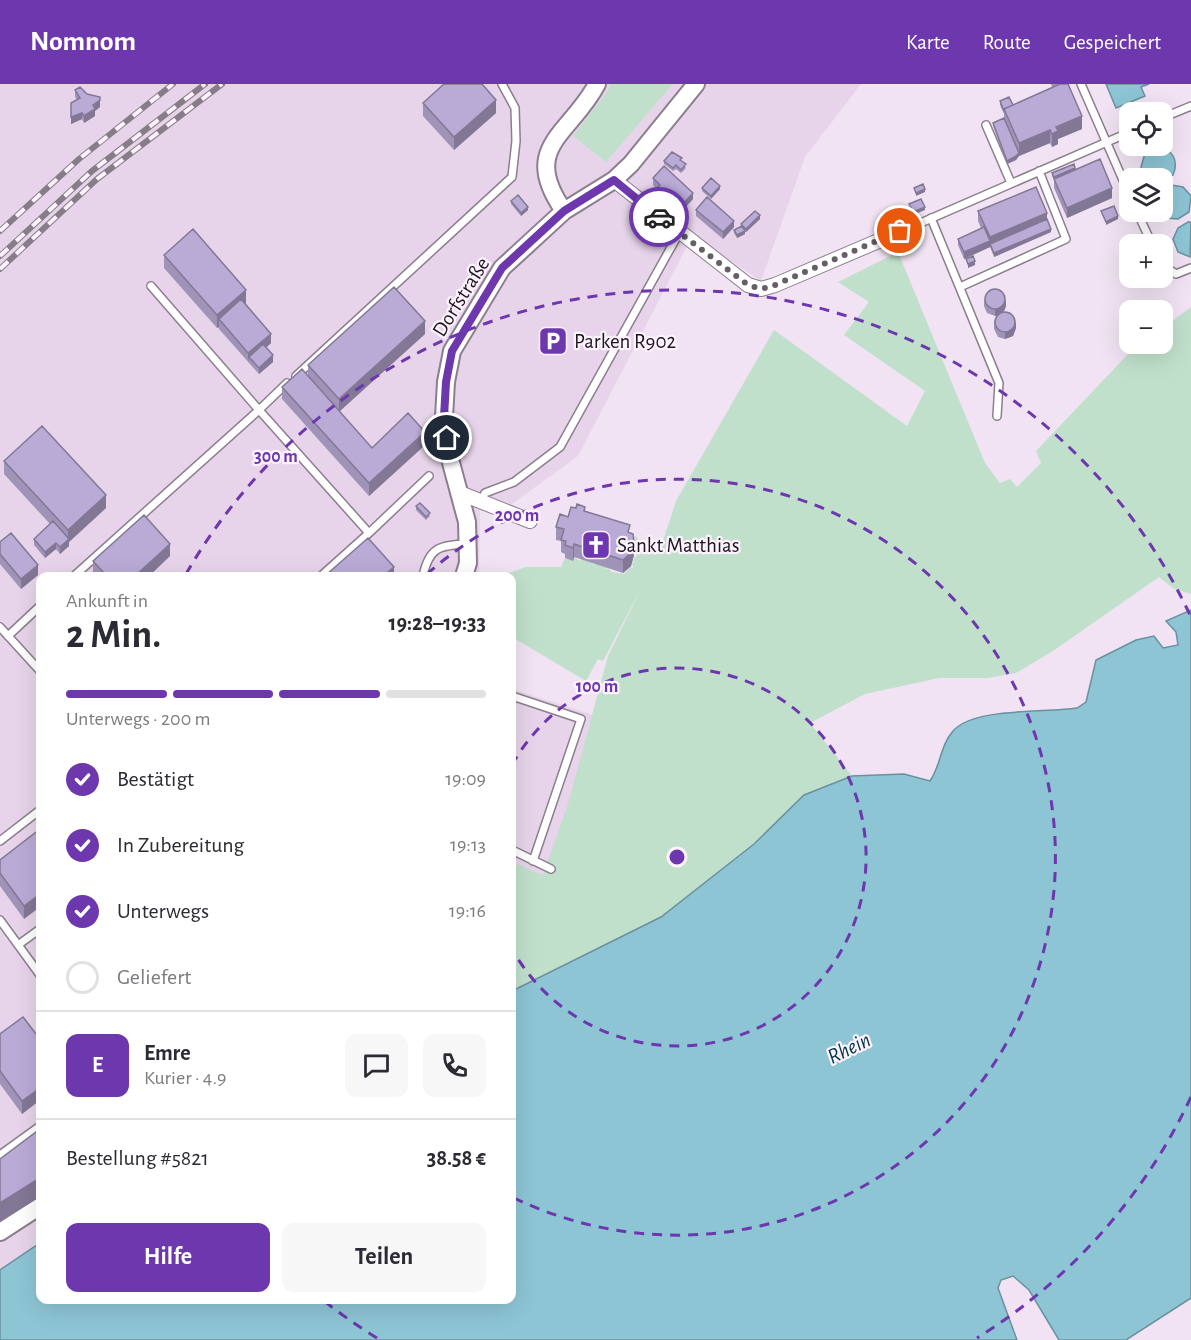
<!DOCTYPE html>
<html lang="de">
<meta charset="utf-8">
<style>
body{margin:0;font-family:"Alegreya Sans",sans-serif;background:#f7f7f7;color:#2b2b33;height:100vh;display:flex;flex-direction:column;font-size:22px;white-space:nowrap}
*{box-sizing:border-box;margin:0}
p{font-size:20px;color:#7c7c81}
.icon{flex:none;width:33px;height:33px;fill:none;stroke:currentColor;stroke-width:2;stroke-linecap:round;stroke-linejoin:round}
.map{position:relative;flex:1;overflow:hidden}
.sheet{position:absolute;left:36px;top:488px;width:480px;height:732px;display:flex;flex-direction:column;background:#fff;border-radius:12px;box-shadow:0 6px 24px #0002}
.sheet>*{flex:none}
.fabs{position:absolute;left:1119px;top:18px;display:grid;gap:12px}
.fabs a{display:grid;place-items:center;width:54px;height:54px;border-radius:12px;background:#fff;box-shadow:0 6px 24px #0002;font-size:30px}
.pin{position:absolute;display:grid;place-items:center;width:51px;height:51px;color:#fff;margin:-26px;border:3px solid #fff;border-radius:50%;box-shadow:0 2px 6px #0007}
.courier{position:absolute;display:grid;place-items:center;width:60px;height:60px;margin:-30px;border:4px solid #6d37ae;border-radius:50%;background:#fff;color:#222;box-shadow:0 2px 8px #0007}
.overview em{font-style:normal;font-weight:600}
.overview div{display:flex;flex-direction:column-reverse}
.overview{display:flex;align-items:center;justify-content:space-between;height:102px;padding:0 30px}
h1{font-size:39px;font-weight:600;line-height:45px}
.bar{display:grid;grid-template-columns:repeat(4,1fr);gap:9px 6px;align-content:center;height:72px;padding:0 30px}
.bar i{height:8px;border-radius:4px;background:#e1e1e2}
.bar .on{background:#6d37ae}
.bar p{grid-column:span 4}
.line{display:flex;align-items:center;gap:15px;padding:0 30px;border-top:2px solid #e1e1e2}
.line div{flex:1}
.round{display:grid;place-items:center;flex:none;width:63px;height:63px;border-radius:12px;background:#f7f7f7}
ol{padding:0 30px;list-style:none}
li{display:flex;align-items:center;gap:18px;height:66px}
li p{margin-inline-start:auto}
li .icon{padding:6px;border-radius:50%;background:#6d37ae;color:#fff;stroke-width:4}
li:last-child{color:#7c7c81}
li i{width:33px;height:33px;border:3px solid #e1e1e2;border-radius:50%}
.cta{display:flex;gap:12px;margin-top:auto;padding:12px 30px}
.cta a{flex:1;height:69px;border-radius:12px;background:#6d37ae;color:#fff;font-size:24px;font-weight:600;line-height:69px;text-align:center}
.cta a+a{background:#f7f7f7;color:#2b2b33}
header{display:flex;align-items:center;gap:36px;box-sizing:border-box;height:84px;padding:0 30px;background:#6d37ae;color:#fff}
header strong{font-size:28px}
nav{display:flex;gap:33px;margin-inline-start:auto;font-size:21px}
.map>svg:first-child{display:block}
.built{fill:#e7d4ea}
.green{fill:#c1e0cc}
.water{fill:#8dc5d5;stroke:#6b919e;stroke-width:1.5}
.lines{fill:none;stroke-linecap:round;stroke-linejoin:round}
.service-casing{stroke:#8b7e8d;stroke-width:10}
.minor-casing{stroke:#8b7e8d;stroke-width:16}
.tertiary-casing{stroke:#8b7e8d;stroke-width:20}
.service{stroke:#fff;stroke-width:7}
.minor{stroke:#fff;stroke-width:14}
.tertiary{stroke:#fff;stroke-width:16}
.rail-casing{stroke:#877d88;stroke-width:6}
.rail{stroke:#fdf2fe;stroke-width:4;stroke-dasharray:11;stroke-linecap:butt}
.wall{fill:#9f93b8}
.shaded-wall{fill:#827896}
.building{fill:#b9abd6;stroke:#827896;stroke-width:1.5}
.done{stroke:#675e68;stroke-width:6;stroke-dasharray:0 10.8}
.route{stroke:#6d37ae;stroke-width:8}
.ring{fill:none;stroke:#6d37ae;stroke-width:3;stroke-dasharray:10 8}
.labels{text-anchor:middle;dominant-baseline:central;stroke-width:4.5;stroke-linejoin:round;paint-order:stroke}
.street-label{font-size:21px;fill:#1c171d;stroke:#fdf2fe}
.poi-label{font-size:21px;fill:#1c171d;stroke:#fdf2fe;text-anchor:start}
.water-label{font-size:22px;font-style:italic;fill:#003743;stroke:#fdf2fe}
.centre{fill:#6d37ae;stroke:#fdf2fe;stroke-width:3}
.ring-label{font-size:18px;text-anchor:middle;font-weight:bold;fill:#6d37ae;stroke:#fdf2fe;stroke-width:4.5;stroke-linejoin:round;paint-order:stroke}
</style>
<header>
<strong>Nomnom</strong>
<nav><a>Karte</a><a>Route</a><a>Gespeichert</a></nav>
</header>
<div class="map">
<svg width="1191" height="1256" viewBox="0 0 1191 1256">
<rect width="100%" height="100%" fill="#f1e3f3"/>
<!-- built -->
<path class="built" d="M0,0H861L805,73L761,197L693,151L578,372L512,420L480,425L479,492H40V1159L0,1186Z
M512,605L597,632L591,814L512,859Z"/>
<!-- green -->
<path class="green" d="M610,0H673L606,78L573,52L607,8Z
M898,168L985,379L1000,399L1010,395L1017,403L1041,379L1036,367L1132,266L1141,260H1162L1163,244L1191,223V510L1174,505L1159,493L1053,567L1016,589L988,594H939L865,610L810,639L852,692L804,711L754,760L661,833L512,907V778L543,791L568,720L608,572L642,503L603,577L598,575L586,597L512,553V492H500L526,483H561L565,474L573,477L574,473L580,477L581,475L593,479V482L595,479L606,483L605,486L608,484L612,488L624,490L630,483L633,484L632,478H635L633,476L637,471L633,464L636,462L632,463L629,455L636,452L641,460L659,469L676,417L774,246L907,342L925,307L844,251L869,218L838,198Z"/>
<!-- water -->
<path class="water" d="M1106,0H1149L1141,3L1145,12L1116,24Z
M1158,63C1173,65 1179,77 1173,91L1163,98L1162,94H1147L1141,83L1145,69Z
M1171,101L1183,103L1191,112L1189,128L1178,135L1166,134L1159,128H1162L1163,105Z
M1188,138H1191L1190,173L1178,168L1173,155L1178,144Z
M1191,526V1214L1126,1256H1059L1029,1206L1013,1192L1001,1196L998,1204L1017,1256H0V1186L40,1159V1215H512V907L661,833L754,760L804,711L852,692L904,690L930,697C941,681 940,662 953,647C974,623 1046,629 1077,624L1086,618L1096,576L1136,556L1154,552L1163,564L1178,561L1176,548L1166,537Z"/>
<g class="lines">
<!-- service casing -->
<g class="service-casing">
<path id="service" d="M1081,0L1130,112
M1162,34L1191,22
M986,41L1011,99
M1137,128L1152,160
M931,134L999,299L997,332
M916,141L1130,48
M1162,181L1176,190L1191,184
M151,202L259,326L287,299
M960,203L1066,155L1039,87
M296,292L512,93L516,57L515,24L502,0
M481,417L485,409L514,398L560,363L679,149
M369,449L429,392
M74,492L259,326L369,449L321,492
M423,492C429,463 440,461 468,460
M0,543L40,587
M8,552L40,522
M512,612L581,635L533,777
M0,757L40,726
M512,766L551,785
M0,836L40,891
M18,861L40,845
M0,1071L40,1042"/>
</g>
<!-- minor casing -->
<g class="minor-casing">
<path id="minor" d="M614,96L748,201L761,205L775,201L916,141
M460,409L530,437"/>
</g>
<!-- tertiary casing -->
<g class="tertiary-casing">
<path id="tertiary" d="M564,127C519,63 570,51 597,0
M464,492L468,479L467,438L450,375L444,333L446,298L452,267L502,184L564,127L614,96L631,80L696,0
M0,1148L40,1122"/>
</g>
<!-- service -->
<use href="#service" class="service"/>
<!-- minor -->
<use href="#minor" class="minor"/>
<!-- tertiary -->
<use href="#tertiary" class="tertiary"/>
<!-- rail casing -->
<g class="rail-casing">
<path id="rail" d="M0,147L79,75L173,0
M0,172L92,87L205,0
M0,185L97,95L222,0"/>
</g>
<!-- rail -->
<use href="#rail" class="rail"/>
</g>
<!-- wall -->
<path class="wall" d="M1051,0H1068L1082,45L1058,55V60L1052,63L1050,59L1019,72L1016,76L1007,80L993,42V39L1004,34V30L1000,21V17L1013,21L1052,3Z
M75,6L100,23L95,27V32L84,39L82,35L71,40L77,16L75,13Z
M423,19L496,29L454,66L423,32Z
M664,77H682L686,84L681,89L676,85L673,87L664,80Z
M1075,85L1112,114L1067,134L1054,104V96L1052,92V89Z
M653,94L693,115L682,127L658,109V106L653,101Z
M702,104L720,105L711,115L702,107Z
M511,117L528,126L521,132L511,120Z
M696,126L734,143L723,155L696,132Z
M978,127L1047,135L1051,148L994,173L990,163L964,175L958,161V155L981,144L978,137Z
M760,135L746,148L744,146L745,150L737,154L734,149V146L741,142V140Z
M164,171L246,219L245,220L271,259L266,264L273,278L259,290L219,245V243L217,244L164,184Z
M984,216L1006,222L1004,228L1016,244L1013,252L1005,255L998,253L994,245V238L997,232H995L987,229L984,222Z
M425,250L339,327L372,364L425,361L369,412L282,315V303L308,292V281Z
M4,377L106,424L69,458V462L60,470L56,465L45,474L34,461V455L50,440L4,390Z
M416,422L430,432L426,436L416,426Z
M585,427L630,449L634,471L631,482L623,489L574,473L573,477L565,474V470L561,468V457L556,456V443L568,433Z
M0,458L38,491L21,505L0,480Z
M170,472L149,492H95L93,490V477Z
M40,745L24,835L0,802V776Z
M0,950L40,955V1016L22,1030L0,1000Z"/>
<!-- shaded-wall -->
<path class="shaded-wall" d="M100,16V23L95,27V32L84,39V32L93,21Z
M496,16V29L454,66V53Z
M82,29V35L71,40V33Z
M1082,32V45L1058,55V60L1052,63V50L1056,43Z
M1050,46V59L1019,72L1016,76L1007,80V77L1019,69V59Z
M1075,84V87L1054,96V93Z
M720,102V105L711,115V112Z
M1112,104V114L1067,134V124Z
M925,105V108L916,112V109Z
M693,109V115L682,127V121Z
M528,123V126L521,132V129Z
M925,123V126L913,131V128Z
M1047,129V139L990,160V163L964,175V168L990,157V153Z
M760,131V135L746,148V145Z
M1118,132V135L1106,141V138Z
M734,137V143L723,155V148Z
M1051,145V148L994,173V169Z
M745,147V150L737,154V151Z
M975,177V181L968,184V180Z
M246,206V219L223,240L219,235V243L217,244V231Z
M1006,216V222L1003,229L995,232V226Z
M425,237V250L339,328V315Z
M1016,238V244L1013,252L1005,255V249Z
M271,250V259L252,276L249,273L248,279V269Z
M273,271V278L259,290V284Z
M425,348V361L369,412V399Z
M106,411V424L69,458V462L60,470V463L68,456V446Z
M56,459V465L45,474V468Z
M634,459V471L631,482L623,489V476Z
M170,460V472L149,492H135Z
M574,460V473L573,477V464Z
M38,481V491L21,505V495Z
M394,483V492H383Z
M40,810V823L24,835V822Z
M40,1004V1016L22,1030V1017Z
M40,1094V1113L0,1138V1119Z"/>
<!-- building -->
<path class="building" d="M444,0H482L496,16L454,53L423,19Z
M1060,0H1068L1082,32L1056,43L1058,47L1052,50L1050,46L1019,59L1004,25Z
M80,3L87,10L100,13V16L93,21L95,25L84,32L82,29L71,33V19L80,14L75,6Z
M1009,13L1013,21L1004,25V27L1000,17Z
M1004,34L1019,69L1016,72L1007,77L993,39Z
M672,68L682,74L680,76L686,80L681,86L676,81L673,84L664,77Z
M1100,75L1112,104L1067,124L1054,95Z
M1074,80L1075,84L1054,93L1052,89Z
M664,82L693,109L682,121L658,103L660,101L653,94Z
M711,94L720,102L711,112L702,104Z
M923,100L925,105L916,109L914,104Z
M1036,103L1047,129L990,153L978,127Z
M518,111L528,123L521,129L511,117Z
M707,113L734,137L723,148L696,126Z
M921,115L925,123L913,128L909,120Z
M1114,122L1118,132L1106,138L1101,127Z
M755,127L760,131L746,145L741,140Z
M1047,135L1051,145L994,169L990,160Z
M742,142L745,147L737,151L734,146Z
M984,143L990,157L964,168L958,155Z
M193,145L246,206L217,231L164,171Z
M973,172L975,177L968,180L966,175Z
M394,203L425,237L339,315L308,281Z
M985 215a10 10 0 1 1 20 0a10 10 0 1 1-20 0Z
M241,215L271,250L248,269L219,235Z
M995 238a10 10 0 1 1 20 0a10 10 0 1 1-20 0Z
M263,260L273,271L259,284L249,273Z
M302,285L372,364L408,329L425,348L369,399L282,303Z
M42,342L106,411L68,446L4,377Z
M420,419L430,429L426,433L416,422Z
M577,420L585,423L584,427L630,441L628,448L633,450L634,459L631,469L623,476L574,460L573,464L565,461L566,457L561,456L564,445L556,443L560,430L568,433L571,423L576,424Z
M144,431L170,460L135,492H101L104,489L93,477Z
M53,437L69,455L60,463L56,459L45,468L34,455Z
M11,449L38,481L21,495L0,470V458Z
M368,454L394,483L383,492H327L326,491Z
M40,745V810L24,822L0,789V776Z
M23,933L40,955V1004L22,1017L0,987V950Z
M40,1045V1094L0,1119V1075Z"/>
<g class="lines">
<!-- done -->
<path class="done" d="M659,133L748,201L761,205L775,201L900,147"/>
<!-- route -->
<path class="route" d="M447,354L444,333L446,298L452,267L502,184L564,127L614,96L659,133"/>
</g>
<!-- distance rings -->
<g class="ring">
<path d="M512 681A189 189 0 1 1 512 865"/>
<path d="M427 490A378 378 0 1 1 514 1114"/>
<path d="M1191 1013A567 567 0 0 1 977 1254M377 1254A567 567 0 0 1 324 1217M186 490A567 567 0 0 1 1191 533"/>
</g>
<!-- icons -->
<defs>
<g id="parking-square" transform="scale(1.5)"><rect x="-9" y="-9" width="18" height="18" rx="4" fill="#6d37ae" stroke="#fdf2fe"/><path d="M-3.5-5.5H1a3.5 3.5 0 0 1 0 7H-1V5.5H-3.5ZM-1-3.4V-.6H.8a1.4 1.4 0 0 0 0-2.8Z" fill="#fff"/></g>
<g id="church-square" transform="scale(1.5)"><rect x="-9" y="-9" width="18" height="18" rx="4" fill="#6d37ae" stroke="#fdf2fe"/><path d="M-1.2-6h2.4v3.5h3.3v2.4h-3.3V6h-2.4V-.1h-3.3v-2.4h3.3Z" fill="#fff"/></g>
</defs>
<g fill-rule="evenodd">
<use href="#parking-square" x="553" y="257"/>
<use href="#church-square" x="596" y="461"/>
</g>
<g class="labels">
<!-- street labels -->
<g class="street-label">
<text transform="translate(461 213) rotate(-58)">Dorfstraße</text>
</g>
<!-- poi labels -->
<g class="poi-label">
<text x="574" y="257">Parken R902</text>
<text x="617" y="461">Sankt Matthias</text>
</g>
<!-- water labels -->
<g class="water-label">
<text transform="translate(849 964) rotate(-26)">Rhein</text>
</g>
</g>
<circle cx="677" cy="773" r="9" class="centre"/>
<g class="ring-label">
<text x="276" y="378">300 m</text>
<text x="517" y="437">200 m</text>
<text x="597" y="608">100 m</text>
</g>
</svg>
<div class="fabs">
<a><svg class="icon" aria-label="locate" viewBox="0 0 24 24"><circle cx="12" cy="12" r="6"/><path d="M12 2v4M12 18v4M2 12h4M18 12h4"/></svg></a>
<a><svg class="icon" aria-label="layers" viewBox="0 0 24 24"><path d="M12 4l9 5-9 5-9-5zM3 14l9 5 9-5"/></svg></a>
<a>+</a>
<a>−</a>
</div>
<div class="pin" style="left:900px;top:147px;background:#ea580c"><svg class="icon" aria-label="bag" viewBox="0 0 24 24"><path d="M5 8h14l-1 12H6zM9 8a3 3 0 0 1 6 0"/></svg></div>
<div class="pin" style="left:447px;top:354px;background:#1f2937"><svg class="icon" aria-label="home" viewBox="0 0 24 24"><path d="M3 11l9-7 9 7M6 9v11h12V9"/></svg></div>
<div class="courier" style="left:659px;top:133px"><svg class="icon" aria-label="car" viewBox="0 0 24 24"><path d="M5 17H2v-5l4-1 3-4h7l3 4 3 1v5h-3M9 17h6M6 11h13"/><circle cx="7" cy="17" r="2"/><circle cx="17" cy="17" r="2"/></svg></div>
<section class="sheet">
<div class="overview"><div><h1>2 Min.</h1><p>Ankunft in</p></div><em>19:28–19:33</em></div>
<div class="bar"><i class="on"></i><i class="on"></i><i class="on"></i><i></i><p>Unterwegs · 200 m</p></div>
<ol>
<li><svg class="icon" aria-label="check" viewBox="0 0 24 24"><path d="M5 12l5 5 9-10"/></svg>Bestätigt<p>19:09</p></li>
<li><svg class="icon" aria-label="check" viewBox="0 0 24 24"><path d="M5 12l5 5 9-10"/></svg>In Zubereitung<p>19:13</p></li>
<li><svg class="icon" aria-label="check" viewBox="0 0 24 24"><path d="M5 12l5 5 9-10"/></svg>Unterwegs<p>19:16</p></li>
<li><i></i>Geliefert</li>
</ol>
<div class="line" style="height:108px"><b class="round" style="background:#6d37ae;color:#fff">E</b><div><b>Emre</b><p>Kurier · 4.9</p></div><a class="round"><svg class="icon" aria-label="chat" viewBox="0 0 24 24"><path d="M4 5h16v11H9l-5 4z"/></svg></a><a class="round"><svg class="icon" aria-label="phone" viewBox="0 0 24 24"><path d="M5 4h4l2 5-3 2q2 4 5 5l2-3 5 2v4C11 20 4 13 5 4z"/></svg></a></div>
<div class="line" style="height:78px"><div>Bestellung #5821</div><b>38.58 €</b></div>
<div class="cta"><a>Hilfe</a><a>Teilen</a></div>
</section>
</div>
